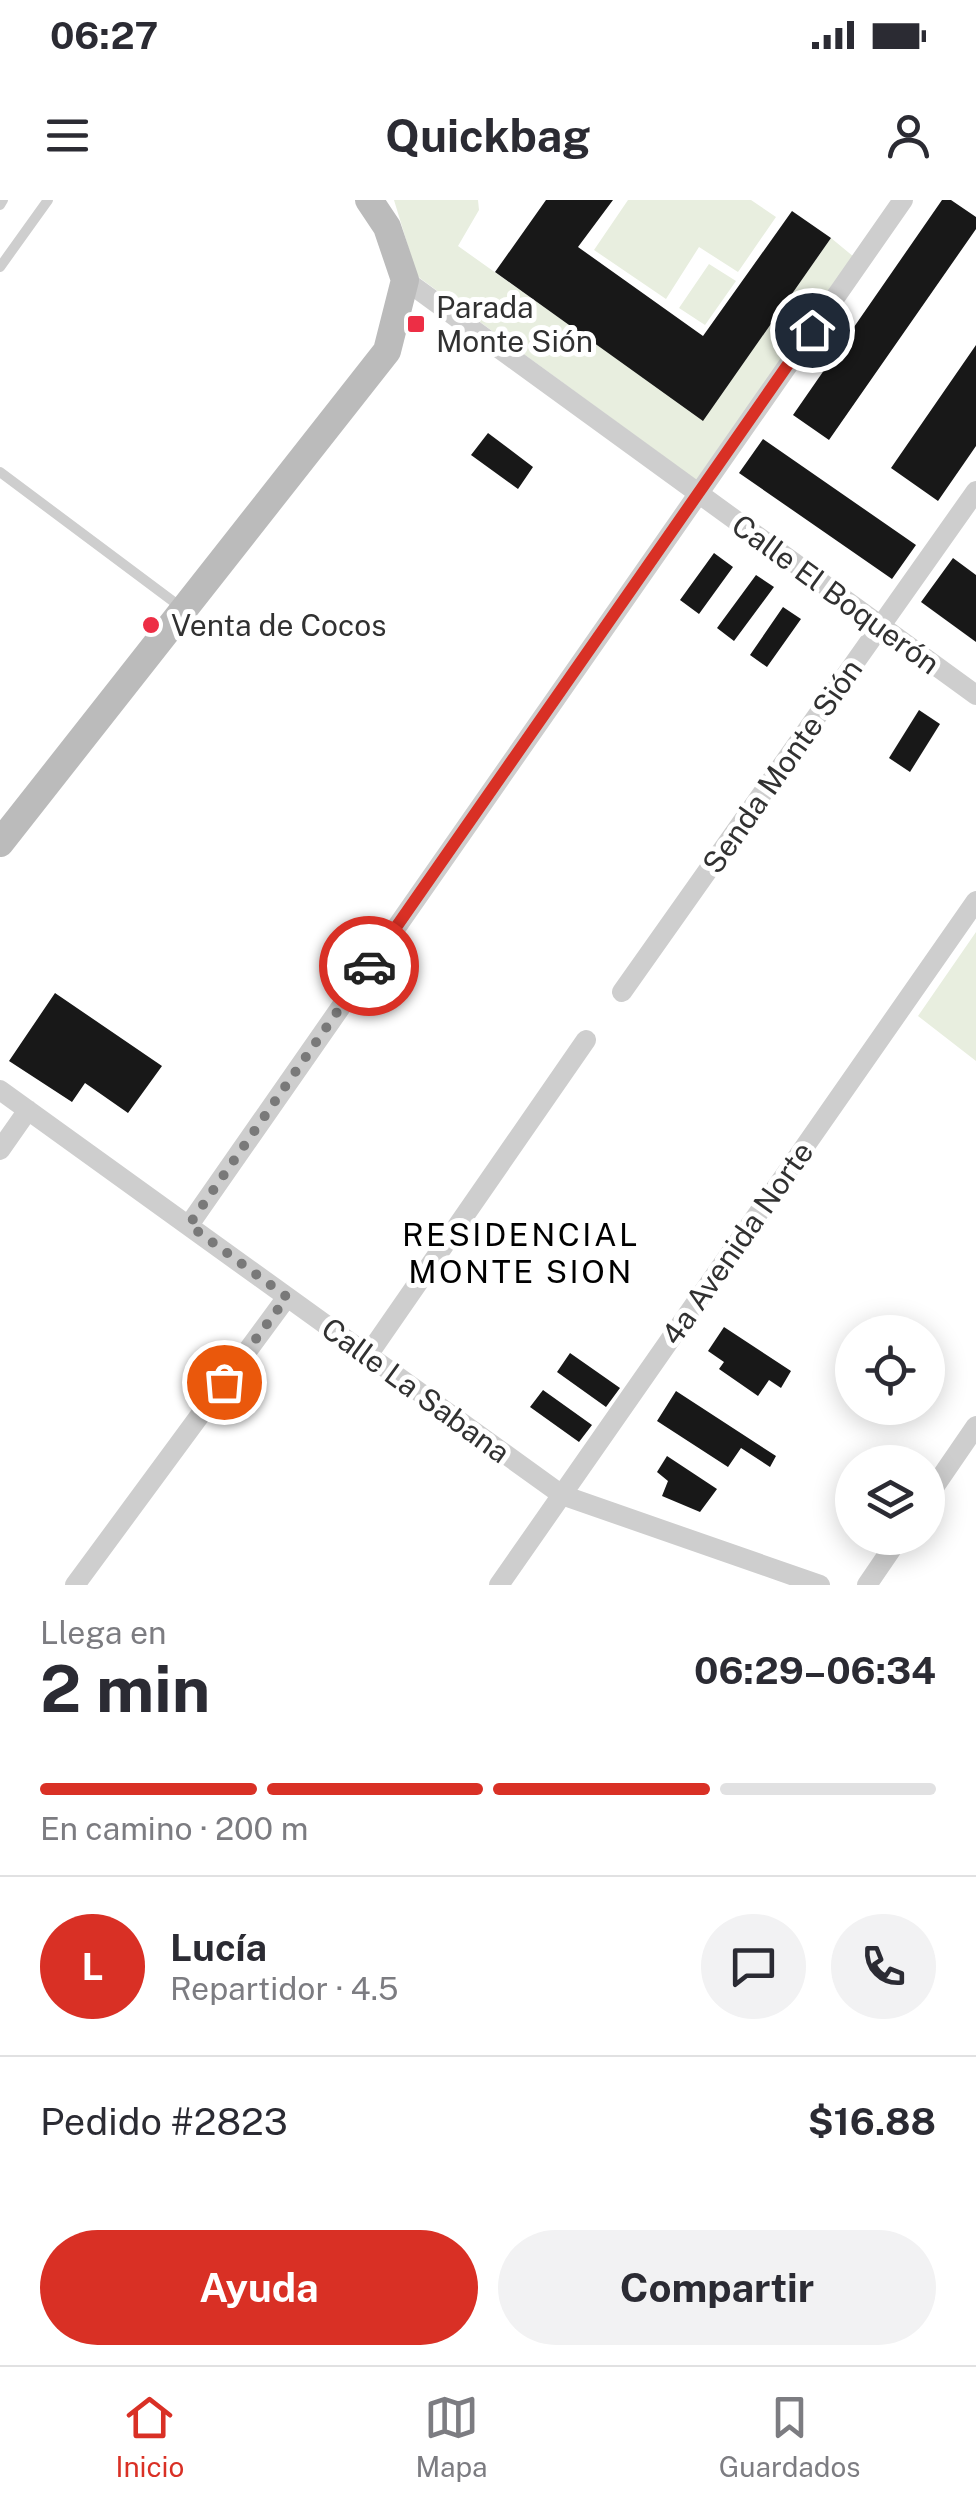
<!DOCTYPE html>
<html lang="es">
<meta charset="utf-8">
<style>
body{margin:0;font-family:"Public Sans",sans-serif;background:#f2f2f3;color:#2b2b33;height:100vh;display:flex;flex-direction:column;font-size:38px;white-space:nowrap}
*{box-sizing:border-box;margin:0}
p{font-size:32px;color:#7c7c81}
.icon{flex:none;width:55px;height:55px;fill:none;stroke:currentColor;stroke-width:2;stroke-linecap:round;stroke-linejoin:round}
.map{position:relative;height:1385px;overflow:hidden}
.side{display:flex;flex-direction:column;background:#fff;flex:1}
.side>*{flex:none}
.controls{position:absolute;left:835px;top:1115px;display:grid;gap:20px}
.controls a{display:grid;place-items:center;width:110px;height:110px;border-radius:50%;background:#fff;box-shadow:0 5px 25px #0003;font-size:50px}
.pin{position:absolute;display:grid;place-items:center;width:85px;height:85px;color:#fff;margin:-42px;border:5px solid #fff;border-radius:50%;box-shadow:0 2px 10px #0007}
.courier{position:absolute;display:grid;place-items:center;width:100px;height:100px;margin:-50px;border:8px solid #d93025;border-radius:50%;background:#fff;color:#222;box-shadow:0 2px 12px #0007}
.headline em{font-style:normal;font-weight:700}
.headline div{display:flex;flex-direction:column-reverse}
.headline{display:flex;align-items:center;justify-content:space-between;height:170px;padding:0 40px}
h1{font-size:65px;font-weight:700;line-height:75px}
.bar{display:grid;grid-template-columns:repeat(4,1fr);gap:15px 10px;align-content:center;height:120px;padding:0 40px}
.bar i{height:12px;border-radius:8px;background:#e1e1e2}
.bar .on{background:#d93025}
.bar p{grid-column:span 4}
.line{display:flex;align-items:center;gap:25px;padding:0 40px;border-top:2px solid #e1e1e2}
.line div{flex:1}
.round{display:grid;place-items:center;flex:none;width:105px;height:105px;border-radius:52px;background:#f2f2f3}
.button{display:flex;gap:20px;margin-top:auto;padding:20px 40px}
.button a{flex:1;height:115px;border-radius:60px;background:#d93025;color:#fff;font-size:40px;font-weight:700;line-height:115px;text-align:center}
.button a+a{background:#f2f2f3;color:#2b2b33}
.status{display:flex;justify-content:space-between;align-items:center;height:70px;padding:0 50px;background:#fff;direction:ltr}
.status svg{height:28px;fill:currentColor}
header{display:flex;justify-content:space-between;align-items:center;height:130px;padding:0 40px;background:#fff;font-size:45px;font-weight:700}
.tab-bar{display:flex;justify-content:space-around;align-items:center;height:140px;border-top:2px solid #e1e1e2;background:#fff;font-size:28px;color:#7c7c81}
.tab-bar a{display:grid;justify-items:center;gap:5px}
.tab-bar .on{color:#d93025}
.map>svg:first-child{display:block}
.green{fill:#e8eedf}
.building{fill:#181818}
.lines{fill:none;stroke-linecap:round;stroke-linejoin:round}
.lane{stroke:#cecece;stroke-width:10}
.street{stroke:#cecece;stroke-width:20}
.secondary{stroke:#bbb;stroke-width:28}
.done{stroke:#797979;stroke-width:10;stroke-dasharray:0 18}
.route{stroke:#d93025;stroke-width:12}
.poi-dot{fill:#ed2e45;stroke:#fff;stroke-width:4}
.labels{text-anchor:middle;dominant-baseline:central;stroke-width:10;stroke-linejoin:round;paint-order:stroke}
.poi-label{font-size:30px;fill:#313131;stroke:#fff;text-anchor:start}
.street-label{font-size:30px;fill:#313131;stroke:#fff}
.neighbourhood-label{font-size:32px;letter-spacing:2.5px;fill:#000;stroke:#fff}
</style>
<div class="status"><b>06:27</b><svg viewBox="0 0 49 12"><path d="M0 12V9h3v3zM5 12V6h3v6zM10 12V3h3v9zM15 12V0h3v12zM26 1h20v11H26zM47 4h2v5h-2z"/></svg></div>
<header><svg class="icon" aria-label="menu" viewBox="0 0 24 24"><path d="M4 6h16M4 12h16M4 18h16"/></svg>Quickbag<svg class="icon" aria-label="person" viewBox="0 0 24 24"><circle cx="12" cy="8" r="4"/><path d="M4 21q1-7 8-7t8 7"/></svg></header>
<div class="map">
<svg width="976" height="1385" viewBox="0 0 976 1385">
<rect width="100%" height="100%" fill="#fff"/>
<!-- green -->
<path class="green" d="M394,0H478L479,10L458,46L703,220L831,38L854,57L696,280L417,76Z
M628,0H751L776,17L738,72L699,47L666,99L594,50Z
M709,64L736,81L705,125L679,108Z
M976,732V861L918,816Z"/>
<!-- building -->
<path class="building" d="M546,0H613L578,47L703,136L792,11L831,38L703,221L495,72Z
M942,0H951L976,17V29L829,240L793,215Z
M976,145V246L938,301L891,268Z
M488,233L533,267L518,289L471,255Z
M763,239L916,345L892,379L739,273Z
M714,353L733,367L699,414L680,400Z
M953,358L976,375V442L921,402Z
M756,375L774,387L734,441L717,428Z
M783,407L801,419L767,467L750,455Z
M919,510L940,524L910,572L889,558Z
M55,793L162,866L128,913L85,883L72,902L9,861Z
M724,1127L791,1171L781,1188L769,1180L758,1196L719,1169L724,1162L708,1151Z
M570,1153L620,1188L606,1207L557,1172Z
M543,1190L592,1225L579,1242L530,1207Z
M676,1191L776,1256L770,1267L741,1248L728,1267L657,1221Z
M667,1256L717,1289L700,1312L662,1296L668,1281L657,1272Z"/>
<g class="lines">
<!-- lane -->
<path class="lane" d="M0,5L3,0
M0,67L48,0
M0,272L182,408"/>
<!-- street -->
<path class="street" d="M405,80L976,495
M622,792L976,291
M0,890L562,1295L820,1385
M0,950L28,910
M189,1025L903,0
M368,1155L586,840
M928,1296L976,1226
M75,1385L287,1097
M499,1385L976,701
M867,1385L899,1338"/>
<!-- secondary -->
<path class="secondary" d="M0,643L387,151L405,80L387,27L369,0"/>
</g>
<g class="lines">
<!-- done -->
<path class="done" d="M224,1182L287,1097L189,1025L369,766"/>
<!-- route -->
<path class="route" d="M369,766L812,130"/>
</g>
<!-- markers -->
<g class="poi-dot">
<rect x="406" y="114" width="20" height="20" rx="5"/>
<circle cx="151" cy="425" r="10"/>
</g>
<g class="labels">
<!-- poi labels -->
<g class="poi-label">
<text x="436" y="107">Parada<tspan x="436" dy="34">Monte Sión</tspan></text>
<text x="171" y="425">Venta de Cocos</text>
</g>
<!-- street labels -->
<g class="street-label">
<text transform="translate(836 394) rotate(36)">Calle El Boquerón</text>
<text transform="translate(782 566) rotate(-55)">Senda Monte Sión</text>
<text transform="translate(737 1043) rotate(-55)">4a Avenida Norte</text>
<text transform="translate(416 1190) rotate(36)">Calle La Sabana</text>
</g>
<!-- neighbourhood labels -->
<g class="neighbourhood-label">
<text x="521" y="1034">RESIDENCIAL<tspan x="521" dy="37">MONTE SION</tspan></text>
</g>
</g>
</svg>
<div class="controls">
<a><svg class="icon" aria-label="locate" viewBox="0 0 24 24"><circle cx="12" cy="12" r="6"/><path d="M12 2v4M12 18v4M2 12h4M18 12h4"/></svg></a>
<a><svg class="icon" aria-label="layers" viewBox="0 0 24 24"><path d="M12 4l9 5-9 5-9-5zM3 14l9 5 9-5"/></svg></a>
</div>
<div class="pin" style="left:224px;top:1182px;background:#ea580c"><svg class="icon" aria-label="bag" viewBox="0 0 24 24"><path d="M5 8h14l-1 12H6zM9 8a3 3 0 0 1 6 0"/></svg></div>
<div class="pin" style="left:812px;top:130px;background:#1f2937"><svg class="icon" aria-label="home" viewBox="0 0 24 24"><path d="M3 11l9-7 9 7M6 9v11h12V9"/></svg></div>
<div class="courier" style="left:369px;top:766px"><svg class="icon" aria-label="car" viewBox="0 0 24 24"><path d="M5 17H2v-5l4-1 3-4h7l3 4 3 1v5h-3M9 17h6M6 11h13"/><circle cx="7" cy="17" r="2"/><circle cx="17" cy="17" r="2"/></svg></div>
</div>
<section class="side">
<div class="headline"><div><h1>2 min</h1><p>Llega en</p></div><em>06:29–06:34</em></div>
<div class="bar"><i class="on"></i><i class="on"></i><i class="on"></i><i></i><p>En camino · 200 m</p></div>
<div class="line" style="height:180px"><b class="round" style="background:#d93025;color:#fff">L</b><div><b>Lucía</b><p>Repartidor · 4.5</p></div><a class="round"><svg class="icon" aria-label="chat" viewBox="0 0 24 24"><path d="M4 5h16v11H9l-5 4z"/></svg></a><a class="round"><svg class="icon" aria-label="phone" viewBox="0 0 24 24"><path d="M5 4h4l2 5-3 2q2 4 5 5l2-3 5 2v4C11 20 4 13 5 4z"/></svg></a></div>
<div class="line" style="height:130px"><div>Pedido #2823</div><b>$16.88</b></div>
<div class="button"><a>Ayuda</a><a>Compartir</a></div>
</section>
<nav class="tab-bar">
<a class="on"><svg class="icon" aria-label="home" viewBox="0 0 24 24"><path d="M3 11l9-7 9 7M6 9v11h12V9"/></svg>Inicio</a>
<a><svg class="icon" aria-label="map" viewBox="0 0 24 24"><path d="M3 6l6-2 6 2 6-2v14l-6 2-6-2-6 2zM9 4v14M15 6v14"/></svg>Mapa</a>
<a><svg class="icon" aria-label="saved" viewBox="0 0 24 24"><path d="M7 4h10v16l-5-4-5 4z"/></svg>Guardados</a>
</nav>
